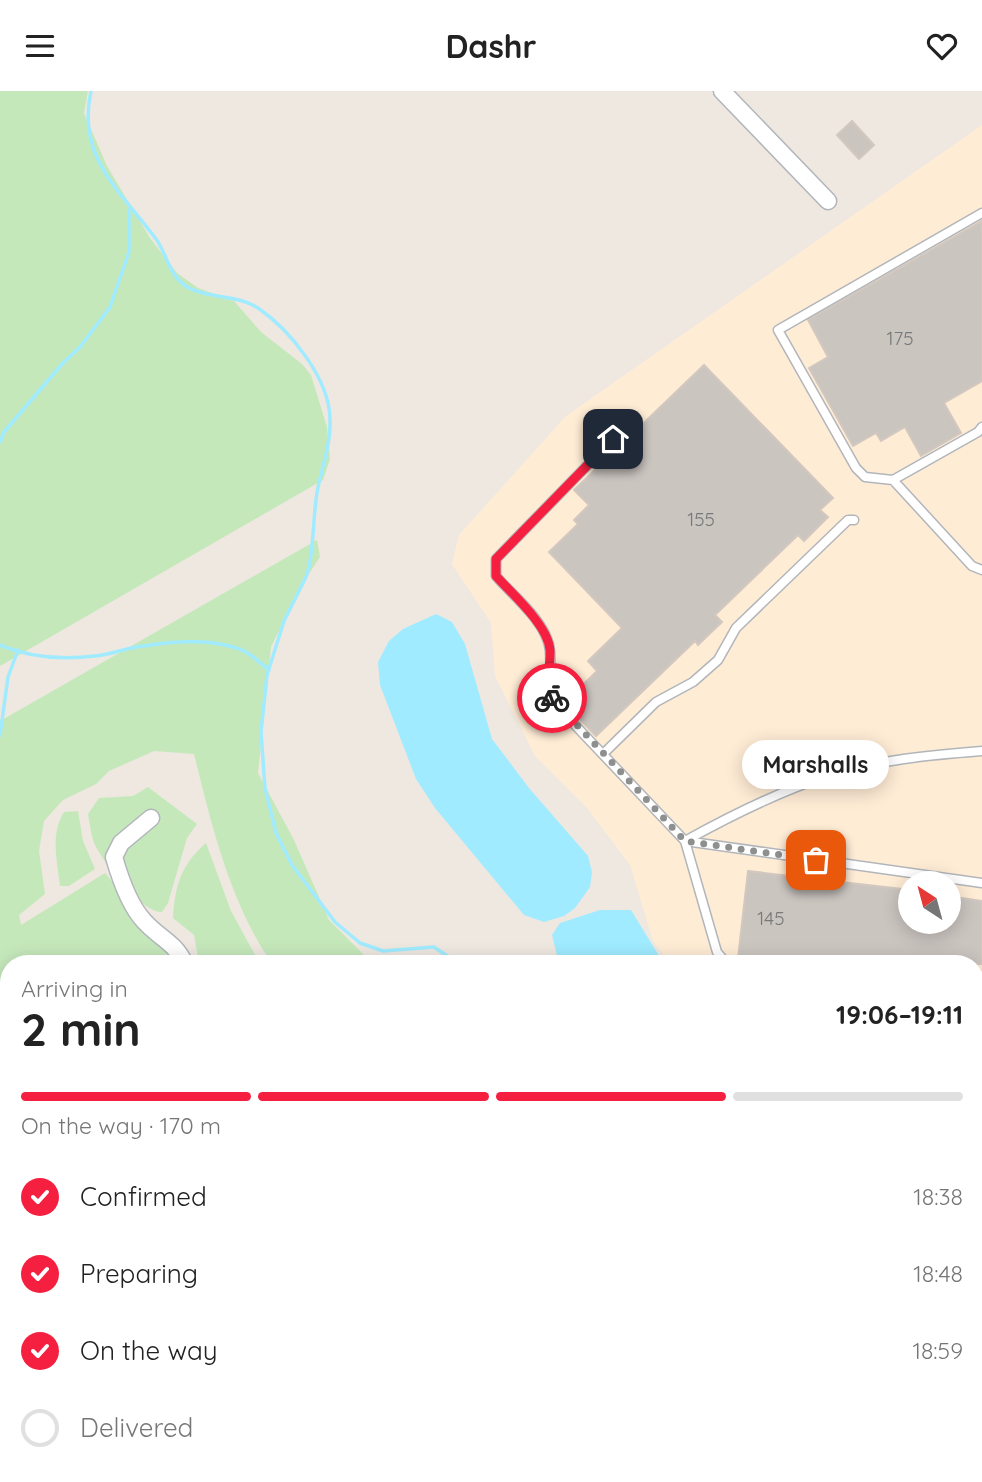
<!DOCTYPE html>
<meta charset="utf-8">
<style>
body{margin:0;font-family:Quicksand,sans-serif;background:#f2f2f2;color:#222;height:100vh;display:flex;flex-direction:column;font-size:26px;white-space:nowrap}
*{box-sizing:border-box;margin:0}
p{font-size:23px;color:#767676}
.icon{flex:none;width:38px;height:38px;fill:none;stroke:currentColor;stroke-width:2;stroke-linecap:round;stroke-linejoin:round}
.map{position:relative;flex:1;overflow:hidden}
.drawer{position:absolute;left:0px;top:864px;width:984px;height:527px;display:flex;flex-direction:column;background:#fff;border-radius:28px 28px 0 0;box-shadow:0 4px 18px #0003}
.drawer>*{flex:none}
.needle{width:46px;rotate:324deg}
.tools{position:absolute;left:898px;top:780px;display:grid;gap:14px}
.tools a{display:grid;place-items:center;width:63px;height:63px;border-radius:50%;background:#fff;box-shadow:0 4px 18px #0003;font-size:35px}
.pin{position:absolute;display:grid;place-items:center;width:60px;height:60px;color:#fff;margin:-30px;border-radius:14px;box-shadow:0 4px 10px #0006}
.courier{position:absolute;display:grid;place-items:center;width:70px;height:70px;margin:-35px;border:5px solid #f52040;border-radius:50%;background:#fff;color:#222;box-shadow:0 2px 9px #0007}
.bubble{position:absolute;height:49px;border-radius:24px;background:#fff;box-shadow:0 4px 18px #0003;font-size:23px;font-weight:700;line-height:49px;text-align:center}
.summary em{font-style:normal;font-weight:700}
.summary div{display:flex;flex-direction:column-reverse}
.summary{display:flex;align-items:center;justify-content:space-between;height:119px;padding:0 21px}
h1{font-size:46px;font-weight:700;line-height:52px}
.bar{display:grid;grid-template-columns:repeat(4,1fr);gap:10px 7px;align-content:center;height:84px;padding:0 21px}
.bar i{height:9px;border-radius:5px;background:#e0e0e0}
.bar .selected{background:#f52040}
.bar p{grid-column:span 4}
ol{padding:0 21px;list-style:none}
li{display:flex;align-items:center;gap:21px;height:77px}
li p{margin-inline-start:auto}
li .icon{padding:7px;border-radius:50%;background:#f52040;color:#fff;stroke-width:4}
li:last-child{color:#767676}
li i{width:38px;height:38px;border:4px solid #e0e0e0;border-radius:50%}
header{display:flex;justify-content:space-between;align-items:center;height:91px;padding:0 21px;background:#fff;font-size:32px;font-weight:700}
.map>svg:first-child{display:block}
.commercial{fill:#ffecd5;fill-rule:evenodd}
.green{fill:#c5e8bb}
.water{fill:#a0ebff}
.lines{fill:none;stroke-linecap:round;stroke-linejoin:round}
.stream{stroke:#a0ebff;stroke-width:3.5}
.building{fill:#cbc5c0;stroke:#d3c8bf;stroke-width:2}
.lane-casing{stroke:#b2b6ba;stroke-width:11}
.street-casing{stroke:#b2b6ba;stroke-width:19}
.lane{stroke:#fff;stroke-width:8}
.street{stroke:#fff;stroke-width:16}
.done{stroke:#8e908f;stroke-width:7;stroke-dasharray:0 12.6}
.route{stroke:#f52040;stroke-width:9}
.labels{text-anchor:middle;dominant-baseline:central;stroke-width:5;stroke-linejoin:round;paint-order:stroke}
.number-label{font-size:19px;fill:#76797a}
</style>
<header><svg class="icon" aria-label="menu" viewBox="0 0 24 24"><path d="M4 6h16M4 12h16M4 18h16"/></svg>Dashr<svg class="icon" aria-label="heart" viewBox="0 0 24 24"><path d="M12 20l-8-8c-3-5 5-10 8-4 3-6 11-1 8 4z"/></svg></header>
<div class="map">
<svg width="982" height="1391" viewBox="0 0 982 1391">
<rect width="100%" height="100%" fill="#eee8e1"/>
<!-- commercial -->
<path class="commercial" d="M982,34V1008L975,1006V873H671L653,850L630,774L587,717L535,665L495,585L491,532L452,473L459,444L566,325ZM910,793H948V831H910Z
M975,1314L982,1321V1391H694L701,1382H975Z
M56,1382H548L551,1391H53Z"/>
<!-- green -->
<path class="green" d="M0,0H88L84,22L107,75L150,147L177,182L198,197L234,210L261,241L302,273L311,284L327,336L330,368L323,389L0,575Z
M317,449L320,466L301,495L271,556L258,682L294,749L329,829L371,871L380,873H272C230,811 212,736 194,663L154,660L109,680L96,693L63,709L44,730L39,760L45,803L19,824L21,834L105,782L183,873H9V1191L0,1197V630Z
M148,696L197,733L187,747L168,812L162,821C142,822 105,773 96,756C91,746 90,734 88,723L99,707L133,705Z
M78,720L83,750L95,778L69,795H60C57,769 50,744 64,721Z
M206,752L231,820L260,873H199L194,844L173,827C175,794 181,774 206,752Z
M9,1205V1353L6,1337L0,1329V1210Z
M9,1376V1382L68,1383L65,1391H0L8,1382Z"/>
<!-- water -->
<path class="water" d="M436,523L452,531L465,553L492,648L529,697L588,765L592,781L590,796L575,817L564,825L544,831L524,824L435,717L416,688L380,594L378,571L389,550L403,538Z
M600,819H631L664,873H559L552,844L560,832Z"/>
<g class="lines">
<!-- stream -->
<path class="stream" d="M91,0C76,67 121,100 156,148C167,163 169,185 187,196C208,208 237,203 258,217C290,239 330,288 330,329C331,354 321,378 317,402C313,426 314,451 309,476L306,486L284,530L267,584L261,641L265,697L276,742L292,774L335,831L360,852L383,860L434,856L459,873
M0,351L4,341L62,273L80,256L110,216L129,161V119
M0,554C29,566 63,569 95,565C109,564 123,558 137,556C168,551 203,547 233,556C247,559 258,570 269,579
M0,644L8,586L18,559
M975,1114L982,1107"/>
</g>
<!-- building -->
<path class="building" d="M852,30L874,54L859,68L837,44Z
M982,130V290L944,312L961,342L921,365L905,336L881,350L876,342L853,355L809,277L828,266L808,229Z
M704,274L833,407L820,419L828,426L804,450L798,444L715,524L722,531L698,554L695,550L596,645L564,612L597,580L588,570L622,537L549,461L578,433L574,429L589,414L574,399Z
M748,780L910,799V831H948V805L982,810V873H788L738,867Z"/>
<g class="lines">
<!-- lane casing -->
<g class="lane-casing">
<path id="lane" d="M982,336L978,341L893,389L972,475L982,479
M613,348L496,468V485C513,505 543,528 549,554C554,576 544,591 555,613L685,750C730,725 778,701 827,685C877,669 930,664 982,660
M893,389L865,386L856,377L778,239L982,122
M603,663L656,611L693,591L718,569L736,537L848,429H854
M727,873L717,861L685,750L982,792
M975,942L982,944
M975,1363L982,1369
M529,1382L532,1391
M80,1391L84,1382
M348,1391L351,1382
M941,1391L944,1382"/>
</g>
<!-- street casing -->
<g class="street-casing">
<path id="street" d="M722,0L828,110
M151,727L121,752L114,766C120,787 129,814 144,830C160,848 174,850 185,873
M0,1205L9,1200"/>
</g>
<!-- lane -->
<use href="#lane" class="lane"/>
<!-- street -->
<use href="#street" class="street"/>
</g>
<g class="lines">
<!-- done -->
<path class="done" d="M552,607L685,750L816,769"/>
<!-- route -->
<path class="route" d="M552,607C545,592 551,574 550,559C548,534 512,503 496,485V468L613,348"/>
</g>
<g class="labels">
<!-- number labels -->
<g class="number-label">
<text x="900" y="247">175</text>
<text x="701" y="428">155</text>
<text x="771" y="827">145</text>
</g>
</g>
</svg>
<div class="tools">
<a><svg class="needle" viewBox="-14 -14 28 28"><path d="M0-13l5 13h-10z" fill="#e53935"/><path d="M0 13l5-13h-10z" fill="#767676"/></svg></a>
</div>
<div class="pin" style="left:816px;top:769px;background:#ea580c"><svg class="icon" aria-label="bag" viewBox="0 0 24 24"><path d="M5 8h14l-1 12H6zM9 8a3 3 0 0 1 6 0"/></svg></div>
<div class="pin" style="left:613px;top:348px;background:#1f2937"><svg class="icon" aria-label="home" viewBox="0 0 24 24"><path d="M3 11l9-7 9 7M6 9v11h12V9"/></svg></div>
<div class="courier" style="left:552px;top:607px"><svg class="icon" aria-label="bike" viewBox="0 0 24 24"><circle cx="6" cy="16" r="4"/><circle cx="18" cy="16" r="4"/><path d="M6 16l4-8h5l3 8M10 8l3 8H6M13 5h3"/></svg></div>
<div class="bubble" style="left:742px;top:649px;width:147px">Marshalls</div>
<section class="drawer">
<div class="summary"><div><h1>2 min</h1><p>Arriving in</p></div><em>19:06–19:11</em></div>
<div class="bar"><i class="selected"></i><i class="selected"></i><i class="selected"></i><i></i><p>On the way · 170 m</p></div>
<ol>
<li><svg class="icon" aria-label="check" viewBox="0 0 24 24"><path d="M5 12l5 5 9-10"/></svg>Confirmed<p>18:38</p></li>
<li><svg class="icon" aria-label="check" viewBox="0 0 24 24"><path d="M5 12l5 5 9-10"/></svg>Preparing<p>18:48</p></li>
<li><svg class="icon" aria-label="check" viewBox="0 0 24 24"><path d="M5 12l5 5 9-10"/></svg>On the way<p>18:59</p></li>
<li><i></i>Delivered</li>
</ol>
</section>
</div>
